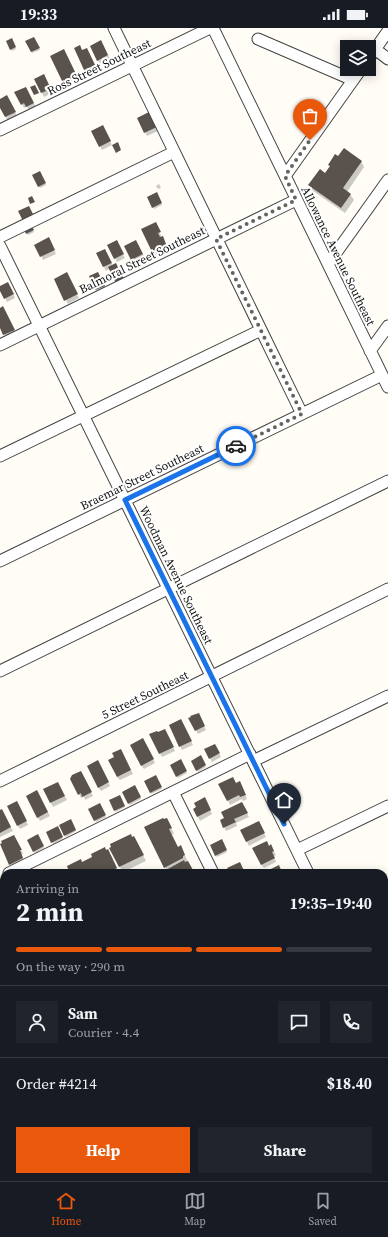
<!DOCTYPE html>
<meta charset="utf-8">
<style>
body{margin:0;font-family:"Source Serif 4",serif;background:#20242c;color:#f1f3f6;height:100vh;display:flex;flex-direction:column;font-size:15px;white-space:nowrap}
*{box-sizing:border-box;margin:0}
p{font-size:13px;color:#9ea1a6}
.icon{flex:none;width:22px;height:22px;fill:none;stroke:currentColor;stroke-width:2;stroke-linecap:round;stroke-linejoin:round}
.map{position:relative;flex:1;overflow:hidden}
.panel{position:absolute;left:0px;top:841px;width:388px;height:312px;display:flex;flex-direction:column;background:#171b24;border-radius:12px 12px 0 0;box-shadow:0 2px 10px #0003}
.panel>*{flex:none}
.fabs{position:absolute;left:340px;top:12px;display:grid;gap:8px}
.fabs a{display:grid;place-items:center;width:36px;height:36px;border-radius:0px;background:#171b24;box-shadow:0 2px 10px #0003;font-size:20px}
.pin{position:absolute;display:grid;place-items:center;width:34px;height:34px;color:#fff;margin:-41px -17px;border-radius:50% 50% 50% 0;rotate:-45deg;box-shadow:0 0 4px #0007}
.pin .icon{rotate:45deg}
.courier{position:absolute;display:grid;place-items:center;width:40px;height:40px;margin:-20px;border:3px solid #1a73e8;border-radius:50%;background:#fff;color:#222;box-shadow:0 1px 5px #0007}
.overview em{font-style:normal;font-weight:700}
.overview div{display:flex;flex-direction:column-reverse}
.overview{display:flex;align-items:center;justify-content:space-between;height:68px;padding:0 16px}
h1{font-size:26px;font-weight:700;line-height:30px}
.bar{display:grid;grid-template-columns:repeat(4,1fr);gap:6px 4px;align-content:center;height:48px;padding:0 16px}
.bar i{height:5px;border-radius:3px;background:#363941}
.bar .active{background:#ea580c}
.bar p{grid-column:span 4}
.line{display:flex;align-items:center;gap:10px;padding:0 16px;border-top:1px solid #363941}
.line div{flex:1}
.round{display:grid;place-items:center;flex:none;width:42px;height:42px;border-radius:0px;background:#20242c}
.action{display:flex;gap:8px;margin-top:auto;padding:8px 16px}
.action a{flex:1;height:46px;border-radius:0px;background:#ea580c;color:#fff;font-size:16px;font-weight:700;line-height:46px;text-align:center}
.action a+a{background:#20242c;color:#f1f3f6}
.status{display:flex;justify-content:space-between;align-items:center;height:28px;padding:0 20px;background:#171b24;direction:ltr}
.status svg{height:11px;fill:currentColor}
.dock{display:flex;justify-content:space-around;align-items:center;height:56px;border-top:1px solid #363941;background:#171b24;font-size:11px;color:#9ea1a6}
.dock a{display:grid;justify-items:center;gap:2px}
.dock .active{color:#ea580c}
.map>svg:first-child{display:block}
.green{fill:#d5ebbd}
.shadow{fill:#0003}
.building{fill:#5a524d}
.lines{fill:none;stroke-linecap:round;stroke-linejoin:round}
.minor-casing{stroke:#444;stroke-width:13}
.path{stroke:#333;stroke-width:2;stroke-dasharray:4 2;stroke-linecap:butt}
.minor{stroke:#fff;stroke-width:11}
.done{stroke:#646461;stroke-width:4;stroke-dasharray:0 7.2}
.route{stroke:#1a73e8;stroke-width:5}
.labels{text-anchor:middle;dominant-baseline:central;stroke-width:4;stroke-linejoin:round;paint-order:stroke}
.street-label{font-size:12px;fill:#111;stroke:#fff}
</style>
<div class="status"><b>19:33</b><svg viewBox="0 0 49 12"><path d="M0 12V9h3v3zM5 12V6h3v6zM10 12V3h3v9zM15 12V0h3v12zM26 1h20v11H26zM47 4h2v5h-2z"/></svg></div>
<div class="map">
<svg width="388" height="1153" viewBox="0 0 388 1153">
<rect width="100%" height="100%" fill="#fffdf5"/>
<!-- green -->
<path class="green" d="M0,1110L4,1118V1149H171L163,1153H0Z
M311,1149H353L355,1153H303Z"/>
<!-- shadow -->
<path class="shadow" d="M34,10L40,22L32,25L26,14Z
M12,12L16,21L12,23L8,14Z
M103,17L110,31L100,36L98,32Z
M75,21L89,25L97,41L87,46Z
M66,27L78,52L66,58L64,54Z
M35,51H45L52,65L44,69Z
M28,64L36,79L29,82L27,79L24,80L22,76Z
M0,72H9L17,88L8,93L0,78Z
M151,84L160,102L147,108L138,90Z
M105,102L112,117L102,122L92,103Z
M361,133L364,139L347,164L350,166L354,172L345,185L313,163L310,157L326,146Z
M40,144L46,157L40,160L33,147Z
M159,156L161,160L158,161L156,158Z
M156,165L162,177L154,181L148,169Z
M30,197L34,204L28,207L25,201Z
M157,199L167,220L163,222L165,225L156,230L142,202Z
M50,214L56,226L43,232L41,228Z
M108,217H118L125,230L117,234Z
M138,217L145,230L134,236L125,218Z
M98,225L107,226L113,238L106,243Z
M90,249H100L106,262L98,266Z
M69,250L79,270L68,276L55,251Z
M0,259H10L15,270L7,274Z
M0,281L5,283L16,306L6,310L0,298Z
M200,690L206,702L198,706L190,691Z
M183,696L193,717L182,722L170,697Z
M166,706L175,723L162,729L160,725Z
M145,715L155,735L144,741L141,737Z
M215,717L221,729L212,734L210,730Z
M123,726L133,746L120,752L117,749Z
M201,729L206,739L198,744L192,733Z
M181,733L187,745L178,750L172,737Z
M100,737L110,758L101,763L98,759Z
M83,748L93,768L85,772L84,769L81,770L79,766Z
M156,749L162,761L151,766L145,754Z
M220,756H235L241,758L247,771L243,773L242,771L230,777Z
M60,759L67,772L53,779L44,762Z
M135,759L141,771L130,777L123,764Z
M39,767L50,788L40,793L38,790Z
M119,768L125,779L116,784L110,773Z
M207,774L212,786L200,793L194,782Z
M99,776L106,789L96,794L89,781Z
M19,778L28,797L20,801L18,798Z
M244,779L249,789L236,795L237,798L226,803L221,793Z
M0,783L4,786L13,803L0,809Z
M71,792L76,803L66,809L60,797Z
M170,797L174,806L171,807L178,820L183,824L194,845H168L145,799Z
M260,798L266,809L249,818L241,802Z
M57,799L63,811L53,816L47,804Z
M38,807L44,820L35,825L28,812Z
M132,810L137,815L146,833L123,844L120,839Z
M16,812L23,826H21L25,834L12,840L3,816Z
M222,813L227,824L217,829L212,818Z
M269,819L273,822L276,827L274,828L276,834L264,840L261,836Z
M111,828L119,845H69L82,835Z
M4,949V988L0,990V950Z
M4,1017V1066L0,1068V1019Z"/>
<!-- building -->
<path class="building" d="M34,9L40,20L31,24L25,13Z
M12,10L16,19L10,22L6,13Z
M101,12L108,27L97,33L90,18Z
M80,17L82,22L87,20L95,37L84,42L74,20Z
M64,21L77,48L63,55L50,28Z
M44,46L51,61L41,65L34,51Z
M35,57L39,65L34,67L30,59Z
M26,59L34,75L26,79L24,75L21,77L14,64Z
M7,67L16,84L5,89L0,80V71Z
M151,83L159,98L144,105L137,90Z
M103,97L111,113L99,119L91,103Z
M118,114L121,122L116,125L112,117Z
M344,120L362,133L343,160L351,166L341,180L308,157L320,141L325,145L330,138L328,137L335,126L338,128Z
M40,143L46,155L38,159L32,147Z
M157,164L162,175L152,180L147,169Z
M32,168L35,174L30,176L28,170Z
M29,178L35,190L24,195L18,183Z
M156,194L161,204L158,205L160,209L163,208L166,216L162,218L164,221L153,226L141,201Z
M31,197L34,202L26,206L24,201Z
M49,209L55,222L40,229L34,217Z
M117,212L124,226L114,231L107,217Z
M136,212L143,226L131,232L124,218Z
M105,221L112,235L103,239L96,225Z
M116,235L125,253L117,257L108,239Z
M67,244L78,266L64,273L54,251Z
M98,244L105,258L95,262L89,248Z
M8,254L14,266L4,271L0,263V258Z
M3,278L15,302L3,307L0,300V280Z
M199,685L205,698L195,703L188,690L191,689L190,688Z
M181,691L192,713L179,719L169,697Z
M165,701L174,719L159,726L149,706L157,703L158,704Z
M143,710L154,731L141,738L130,717Z
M215,716L220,725L209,731L204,721Z
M121,721L131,742L117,749L108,732L114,729L112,725Z
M201,727L206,737L196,743L191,733Z
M181,731L187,743L176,749L170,737Z
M98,732L109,754L98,760L87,738Z
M81,743L92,764L82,769L81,765L78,767L70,751L72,747Z
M156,747L162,759L150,765L144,753Z
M233,749L236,755L240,753L246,767L240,769L239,767L227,773L218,756Z
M58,754L65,768L50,775L43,761Z
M135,757L141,769L128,776L122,764Z
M37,762L48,784L37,790L26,768Z
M120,767L125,778L114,783L109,772Z
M205,769L211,782L197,789L193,781L196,779L194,775Z
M17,773L27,793L17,798L7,778Z
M242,774L248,785L234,791L236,794L223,800L220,792L224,790L221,784Z
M100,775L106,787L94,793L88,781Z
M2,781L11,799L0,805V782Z
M163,790L164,791L167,790L172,800L169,801L178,819L181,817L185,827L183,828V830L164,840L144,799Z
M71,791L76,802L64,808L59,797Z
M259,793L265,805L246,814L240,802Z
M58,798L63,809L51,815L46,804Z
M38,806L44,818L33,824L27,812Z
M131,806L132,809L134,808L144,827L119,839L109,820L111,819L110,816Z
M14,807L22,822H20L23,830L9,837L0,816L2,815L1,813Z
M222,811L227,822L215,828L210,817Z
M267,813L269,818L271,816L274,823L272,824L275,830L261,837L252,820Z
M105,819L106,822L108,821L117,840L107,845H68L66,842L68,841L67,838L81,831L82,834L92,829L91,826Z
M184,832L185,834L188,833L193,842L190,844L191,845H167L166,842Z
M240,834L245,845H230L227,840Z
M279,837L281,842L283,841L285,845H263Z
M61,841L63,844L65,843L66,845H53Z
M4,947V983L3,984L0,978V949Z
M4,1016V1052L0,1054V1018Z
M388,1111V1130L384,1122V1113Z"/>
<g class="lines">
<!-- minor casing -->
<g class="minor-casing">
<path id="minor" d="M114,0L302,386
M213,0L388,359
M258,11L353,52
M375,21L388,31
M369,30L388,3
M0,102L210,0
M285,148L361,41
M0,209L174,124
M0,218L308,845
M328,236L388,152
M0,317L296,172
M370,323L388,298
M0,428L261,302
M0,533L382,347
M0,643L388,453
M253,733L388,668
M0,753L388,561
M173,764L213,845
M297,822L388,778
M9,845L250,726
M0,865L4,873
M384,887L388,885
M384,994L388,1002"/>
</g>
<!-- path -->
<path class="path" d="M0,1113L4,1121
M18,1149L20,1153
M48,1153L56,1149"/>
<!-- minor -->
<use href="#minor" class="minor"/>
</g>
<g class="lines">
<!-- done -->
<path class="done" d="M236,418L302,386L216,211L296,172L285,148L310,112"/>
<!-- route -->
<path class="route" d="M236,418L125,472L284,796"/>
</g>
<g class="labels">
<!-- street labels -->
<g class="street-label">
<text transform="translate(99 39) rotate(-26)">Ross Street Southeast</text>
<text transform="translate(338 228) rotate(64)">Allowance Avenue Southeast</text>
<text transform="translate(142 232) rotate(-26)">Balmoral Street Southeast</text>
<text transform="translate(142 449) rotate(-26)">Braemar Street Southeast</text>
<text transform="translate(176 547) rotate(64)">Woodman Avenue Southeast</text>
<text transform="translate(145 667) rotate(-26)">5 Street Southeast</text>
</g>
</g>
</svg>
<div class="fabs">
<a><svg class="icon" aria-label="layers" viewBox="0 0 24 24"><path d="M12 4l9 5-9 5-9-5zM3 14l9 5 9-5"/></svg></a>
</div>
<div class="pin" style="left:310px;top:112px;background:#ea580c"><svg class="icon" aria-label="bag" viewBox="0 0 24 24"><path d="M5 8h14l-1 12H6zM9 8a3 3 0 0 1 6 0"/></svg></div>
<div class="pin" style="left:284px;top:796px;background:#1f2937"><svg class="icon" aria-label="home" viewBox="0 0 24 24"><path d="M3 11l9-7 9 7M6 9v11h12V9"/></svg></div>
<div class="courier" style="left:236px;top:418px"><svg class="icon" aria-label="car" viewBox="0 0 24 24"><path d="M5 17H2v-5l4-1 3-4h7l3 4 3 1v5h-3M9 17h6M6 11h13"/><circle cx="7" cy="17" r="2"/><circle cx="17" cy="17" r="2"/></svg></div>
<section class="panel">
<div class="overview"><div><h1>2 min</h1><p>Arriving in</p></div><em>19:35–19:40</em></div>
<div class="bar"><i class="active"></i><i class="active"></i><i class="active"></i><i></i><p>On the way · 290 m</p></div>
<div class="line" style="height:72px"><a class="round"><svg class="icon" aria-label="person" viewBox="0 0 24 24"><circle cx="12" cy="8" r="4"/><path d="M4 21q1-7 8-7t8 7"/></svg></a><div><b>Sam</b><p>Courier · 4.4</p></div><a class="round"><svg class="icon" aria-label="chat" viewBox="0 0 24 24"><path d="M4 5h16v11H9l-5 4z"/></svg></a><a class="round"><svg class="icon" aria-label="phone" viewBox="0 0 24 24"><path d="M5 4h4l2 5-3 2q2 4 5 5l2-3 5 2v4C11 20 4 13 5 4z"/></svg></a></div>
<div class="line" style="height:52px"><div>Order #4214</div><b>$18.40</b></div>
<div class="action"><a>Help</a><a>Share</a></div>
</section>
</div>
<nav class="dock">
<a class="active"><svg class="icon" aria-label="home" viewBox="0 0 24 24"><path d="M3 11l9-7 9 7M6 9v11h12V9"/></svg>Home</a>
<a><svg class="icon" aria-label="map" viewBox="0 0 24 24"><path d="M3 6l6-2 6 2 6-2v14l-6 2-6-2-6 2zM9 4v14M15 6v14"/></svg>Map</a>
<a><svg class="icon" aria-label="saved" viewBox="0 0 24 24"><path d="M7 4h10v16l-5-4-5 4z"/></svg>Saved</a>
</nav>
